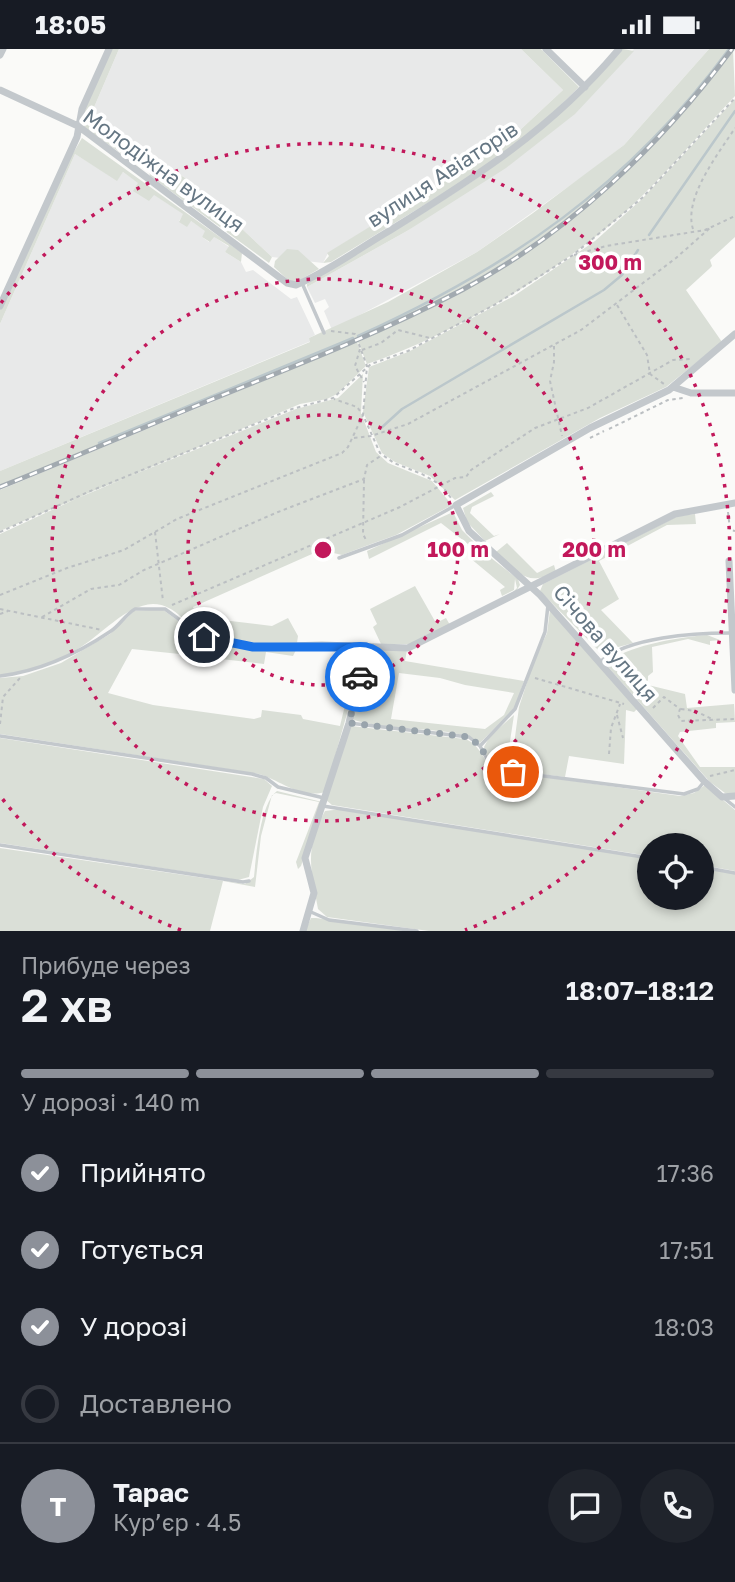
<!DOCTYPE html>
<html lang="uk">
<meta charset="utf-8">
<style>
body{margin:0;font-family:"Golos Text",sans-serif;background:#20242c;color:#f1f3f6;height:100vh;display:flex;flex-direction:column;font-size:26px;white-space:nowrap}
*{box-sizing:border-box;margin:0}
p{font-size:23px;color:#9ea1a6}
.icon{flex:none;width:38px;height:38px;fill:none;stroke:currentColor;stroke-width:2;stroke-linecap:round;stroke-linejoin:round}
.map{position:relative;height:882px;overflow:hidden}
.sheet{display:flex;flex-direction:column;background:#171b24;flex:1}
.sheet>*{flex:none}
.tools{position:absolute;left:637px;top:784px;display:grid;gap:14px}
.tools a{display:grid;place-items:center;width:77px;height:77px;border-radius:50%;background:#171b24;box-shadow:0 4px 10px #0003;font-size:35px}
.pin{position:absolute;display:grid;place-items:center;width:60px;height:60px;color:#fff;margin:-30px;border:4px solid #fff;border-radius:50%;box-shadow:0 2px 7px #0007}
.courier{position:absolute;display:grid;place-items:center;width:70px;height:70px;margin:-35px;border:5px solid #1a73e8;border-radius:50%;background:#fff;color:#222;box-shadow:0 2px 9px #0007}
.summary em{font-style:normal;font-weight:600}
.summary div{display:flex;flex-direction:column-reverse}
.summary{display:flex;align-items:center;justify-content:space-between;height:119px;padding:0 21px}
h1{font-size:46px;font-weight:600;line-height:52px}
.bar{display:grid;grid-template-columns:repeat(4,1fr);gap:10px 7px;align-content:center;height:84px;padding:0 21px}
.bar i{height:9px;border-radius:5px;background:#363941}
.bar .active{background:#8c9099}
.bar p{grid-column:span 4}
.line{display:flex;align-items:center;gap:18px;padding:0 21px;border-top:2px solid #363941}
.line div{flex:1}
.round{display:grid;place-items:center;flex:none;width:74px;height:74px;border-radius:37px;background:#20242c}
ol{padding:0 21px;list-style:none}
li{display:flex;align-items:center;gap:21px;height:77px}
li p{margin-inline-start:auto}
li .icon{padding:7px;border-radius:50%;background:#8c9099;color:#fff;stroke-width:4}
li:last-child{color:#9ea1a6}
li i{width:38px;height:38px;border:4px solid #363941;border-radius:50%}
.status{display:flex;justify-content:space-between;align-items:center;height:49px;padding:0 35px;background:#171b24;direction:ltr}
.status svg{height:19px;fill:currentColor}
.map>svg:first-child{display:block}
.built{fill:#e8e9e9}
.green{fill:#dadfd7;fill-rule:evenodd}
.lines{fill:none;stroke-linecap:round;stroke-linejoin:round}
.stream{stroke:#bbc7cb;stroke-width:2.5}
.path{stroke:#bbbfc2;stroke-width:2;stroke-dasharray:3.5 3.5;stroke-linecap:butt}
.lane{stroke:#c3c8cc;stroke-width:3.5}
.street{stroke:#c3c8cc;stroke-width:7}
.rail-casing{stroke:#a2aab0;stroke-width:5}
.rail{stroke:#fff;stroke-width:2.5;stroke-dasharray:8;stroke-linecap:butt}
.done{stroke:#99a4ac;stroke-width:7;stroke-dasharray:0 12.6}
.route{stroke:#1a73e8;stroke-width:9}
.ring{fill:none;stroke:#c2185b;stroke-width:3.5;stroke-dasharray:3.5 7}
.labels{text-anchor:middle;dominant-baseline:central;stroke-width:7;stroke-linejoin:round;paint-order:stroke}
.street-label{font-size:21px;fill:#657683;stroke:#fff}
.centre{fill:#c2185b;stroke:#fff;stroke-width:3.5}
.ring-label{font-size:21px;text-anchor:middle;font-weight:bold;fill:#c2185b;stroke:#fff;stroke-width:7;stroke-linejoin:round;paint-order:stroke}
</style>
<div class="status"><b>18:05</b><svg viewBox="0 0 49 12"><path d="M0 12V9h3v3zM5 12V6h3v6zM10 12V3h3v9zM15 12V0h3v12zM26 1h20v11H26zM47 4h2v5h-2z"/></svg></div>
<div class="map">
<svg width="735" height="882" viewBox="0 0 735 882">
<rect width="100%" height="100%" fill="#fafaf8"/>
<!-- built -->
<path class="built" d="M119,0H521L563,41L506,94L328,204L323,214L272,208L192,133L89,70Z
M634,0H709L624,96L589,123L477,203L332,281L324,262L329,258L325,250L315,254L307,238L407,182L575,62Z
M730,0L695,49L639,111L559,178L485,229L358,293L0,441V437L357,289L484,227L558,176L637,109L668,77Z
M75,105L117,131L123,123L139,134L134,142L153,145L184,165L179,172H191L206,182L202,188L209,193L213,187L229,198L225,203L241,213L246,223L253,221L291,250L297,248L315,286L309,289L311,292L0,422V275Z"/>
<!-- green -->
<path class="green" d="M111,0H119L89,70L146,105L138,116L83,78L81,70Z
M521,0H541L579,38L539,77L470,128L331,213L323,214L329,207L327,204L506,94L563,41Z
M623,0L634,2L575,65L506,119L407,182L307,238V235L319,227C429,161 539,100 623,0Z
M709,0H730C662,91 580,170 482,228C412,269 335,298 260,329C173,364 87,401 0,437V422L310,293L309,289L388,253L477,203L533,164L624,96Z
M733,0L735,47C703,81 673,117 640,149C572,215 457,285 367,315L358,293C400,273 443,254 483,231C581,172 665,92 733,0Z
M735,50V188L710,211L712,217L709,220L686,241L722,293L666,338L600,369L455,451L430,427L395,413L382,404L363,363L369,318L408,303L514,247L595,192L642,150Z
M82,89L242,204L241,213L225,203L229,197L214,188L210,193L202,188L205,182L191,172L187,178L179,173L183,165L154,146L149,152L133,142L138,134L123,123L117,132L75,105L0,275V261L59,128Z
M152,109L192,133L272,208L269,214L150,127L148,119Z
M287,200L298,201L319,220L296,233L288,231L274,218L275,212Z
M357,293L366,317L337,345L327,350L300,355L0,482V441Z
M363,325L361,364L376,403L388,414L432,432L452,456L396,486L363,498L342,506L321,501L193,558L197,568L272,577L288,569L298,587L297,594C269,595 233,599 207,588C187,579 177,555 153,555C125,556 101,587 76,601C52,615 27,622 0,626V485L93,442L296,360L338,349Z
M491,443L494,447L472,458L470,464L494,487L500,485L485,492L467,473L463,459Z
M453,463L462,481L477,496L473,499L441,474L369,510L367,502Z
M695,465L696,475L667,476L599,512L619,550L601,561L633,594L600,603L540,542L543,535L678,467Z
M507,494L537,524L554,516L556,523C524,538 521,524 496,503Z
M481,501L518,530L520,536L515,544L513,543L517,539L515,530L514,541L502,547L500,541L505,538L470,509Z
M415,537L436,574L446,569L450,576L412,595H381L373,578L377,575L370,560Z
M162,560L196,585L191,592L189,606L132,600L108,644L153,656L254,670L261,668L262,661L301,666L303,670L340,677L352,627L357,629L325,743C300,750 280,731 259,725L0,685V629L23,627L61,614L110,585L134,562Z
M550,561L637,660L634,663L626,661L624,715L569,707L565,728L516,722L511,718L519,658L534,612L547,584Z
M707,586L720,591L710,592V596L688,590L652,598L653,623L648,627V636L685,645L687,659L734,655L735,673L716,674V679L680,683L678,687L700,718H735V746L725,744L710,733L608,618L609,611C638,595 674,589 707,586Z
M207,591L297,599L293,607L266,603L264,615L195,607L199,594Z
M379,600L407,601L405,612L524,632L515,658L480,694C459,676 385,683 352,670L369,606ZM399,624L440,629L465,636L514,644L504,666L485,680L391,670Z
M514,666L507,712L509,720L490,713L484,698L490,687Z
M351,677L465,690C484,697 480,715 502,722L680,747L694,744L705,736L735,761V822L702,816V796H649V807L332,756L326,751Z
M0,689L264,730L272,737L263,758L249,828L238,831L0,794Z
M277,742L322,753L301,817L298,820L296,813L319,753L276,744L272,746L261,787L255,838L223,832L210,882H0V799L245,835L254,828C256,808 260,754 277,742Z
M342,760L649,810V849H702V819L735,825V882H429L327,868L318,860C311,820 304,801 325,762Z
M311,869H316L407,882H305Z"/>
<g class="lines">
<!-- stream -->
<path class="stream" d="M649,186L735,62
M358,287C510,218 629,136 729,0
M380,380L402,360L604,241L622,226L638,201
M99,394L353,289"/>
<!-- path -->
<path class="path" d="M693,180C683,149 719,104 735,79
M574,206L606,197L705,181L735,167
M617,256L647,306L650,325L664,335
M331,282L355,285L367,317L363,366L380,404L394,414L422,425L441,436L451,449
M554,297V313L550,332L562,387
M360,300L355,317L364,333
M362,301L381,294L398,281L430,289
M609,380L668,351L683,349
M354,389L371,387L408,375L581,281L676,209L711,178
M590,389L604,382
M364,431L363,485L366,491
M728,463L730,481L735,482
M0,483L88,443L292,360L333,349L371,315L408,302L496,255L573,206L642,149L735,49
M155,483L163,552
M0,546L67,519L124,501L177,470L342,404L348,398L363,366L357,358L334,350
M172,556L400,458L455,429L466,428L471,421L535,379L588,359L673,311L691,310
M0,560L102,581
M0,565L8,562
M42,568L91,540L119,536L144,521L278,463L364,430L367,416L382,406
M535,629L624,655
M653,659L664,648L680,660L678,666L681,672L735,670
M681,660L695,662L714,671
M617,666L623,689
M0,675L3,648L20,629
M609,705L611,679L620,655
M710,727L735,721"/>
<!-- lane -->
<path class="lane" d="M302,234L324,284
M339,509L402,486L456,456
M601,612C629,588 694,584 730,584
M0,627C41,622 77,605 111,582C120,576 125,566 135,560H165L203,588
M349,674L469,688L480,697L491,717L513,723L684,745L698,740L703,734
M0,687L252,725L266,729L278,738L324,749
M480,697L515,660L545,583L548,556
M724,749L735,758
M323,757L649,809
M0,796L243,833L249,832
M702,818L735,824
M311,863L329,871L417,882"/>
<!-- street -->
<path class="street" d="M546,0L585,38
M0,6L3,0
M0,41L78,77L287,234L296,236C329,222 358,200 389,182C476,128 552,80 619,0
M0,257L77,88L82,60L109,0
M735,285L669,341L590,379L456,456L469,482L540,546L704,732L722,748L735,747
M673,338L691,344H735
M729,512L735,641
M204,588L253,598L322,596L408,599L675,465L735,454
M303,882L314,844L305,809L349,674L366,598"/>
<!-- rail casing -->
<g class="rail-casing">
<path id="rail" d="M0,438C70,410 140,380 210,351C295,317 380,284 462,241C569,184 660,97 732,0"/>
</g>
<!-- rail -->
<use href="#rail" class="rail"/>
</g>
<g class="lines">
<!-- done -->
<path class="done" d="M360,628L349,674L469,688L480,697L491,716L513,723"/>
<!-- route -->
<path class="route" d="M204,588L253,598H366L360,628"/>
</g>
<!-- distance rings -->
<g class="ring">
<circle cx="323" cy="501" r="135"/>
<circle cx="323" cy="501" r="271"/>
<path d="M181 881A406 406 0 0 1 1 748M1 254A406 406 0 1 1 465 881"/>
</g>
<g class="labels">
<!-- street labels -->
<g class="street-label">
<text transform="translate(164 121) rotate(36)">Молодіжна вулиця</text>
<text transform="translate(442 125) rotate(-33)">вулиця Авіаторів</text>
<text transform="translate(606 594) rotate(49)">Січова вулиця</text>
</g>
</g>
<circle cx="323" cy="501" r="10" class="centre"/>
<g class="ring-label">
<text x="610" y="221">300 m</text>
<text x="458" y="508">100 m</text>
<text x="594" y="508">200 m</text>
</g>
</svg>
<div class="tools">
<a><svg class="icon" aria-label="locate" viewBox="0 0 24 24"><circle cx="12" cy="12" r="6"/><path d="M12 2v4M12 18v4M2 12h4M18 12h4"/></svg></a>
</div>
<div class="pin" style="left:513px;top:723px;background:#ea580c"><svg class="icon" aria-label="bag" viewBox="0 0 24 24"><path d="M5 8h14l-1 12H6zM9 8a3 3 0 0 1 6 0"/></svg></div>
<div class="pin" style="left:204px;top:588px;background:#1f2937"><svg class="icon" aria-label="home" viewBox="0 0 24 24"><path d="M3 11l9-7 9 7M6 9v11h12V9"/></svg></div>
<div class="courier" style="left:360px;top:628px"><svg class="icon" aria-label="car" viewBox="0 0 24 24"><path d="M5 17H2v-5l4-1 3-4h7l3 4 3 1v5h-3M9 17h6M6 11h13"/><circle cx="7" cy="17" r="2"/><circle cx="17" cy="17" r="2"/></svg></div>
</div>
<section class="sheet">
<div class="summary"><div><h1>2 хв</h1><p>Прибуде через</p></div><em>18:07–18:12</em></div>
<div class="bar"><i class="active"></i><i class="active"></i><i class="active"></i><i></i><p>У дорозі · 140 m</p></div>
<ol>
<li><svg class="icon" aria-label="check" viewBox="0 0 24 24"><path d="M5 12l5 5 9-10"/></svg>Прийнято<p>17:36</p></li>
<li><svg class="icon" aria-label="check" viewBox="0 0 24 24"><path d="M5 12l5 5 9-10"/></svg>Готується<p>17:51</p></li>
<li><svg class="icon" aria-label="check" viewBox="0 0 24 24"><path d="M5 12l5 5 9-10"/></svg>У дорозі<p>18:03</p></li>
<li><i></i>Доставлено</li>
</ol>
<div class="line" style="height:126px"><b class="round" style="background:#8c9099;color:#fff">Т</b><div><b>Тарас</b><p>Кур’єр · 4.5</p></div><a class="round"><svg class="icon" aria-label="chat" viewBox="0 0 24 24"><path d="M4 5h16v11H9l-5 4z"/></svg></a><a class="round"><svg class="icon" aria-label="phone" viewBox="0 0 24 24"><path d="M5 4h4l2 5-3 2q2 4 5 5l2-3 5 2v4C11 20 4 13 5 4z"/></svg></a></div>
</section>
